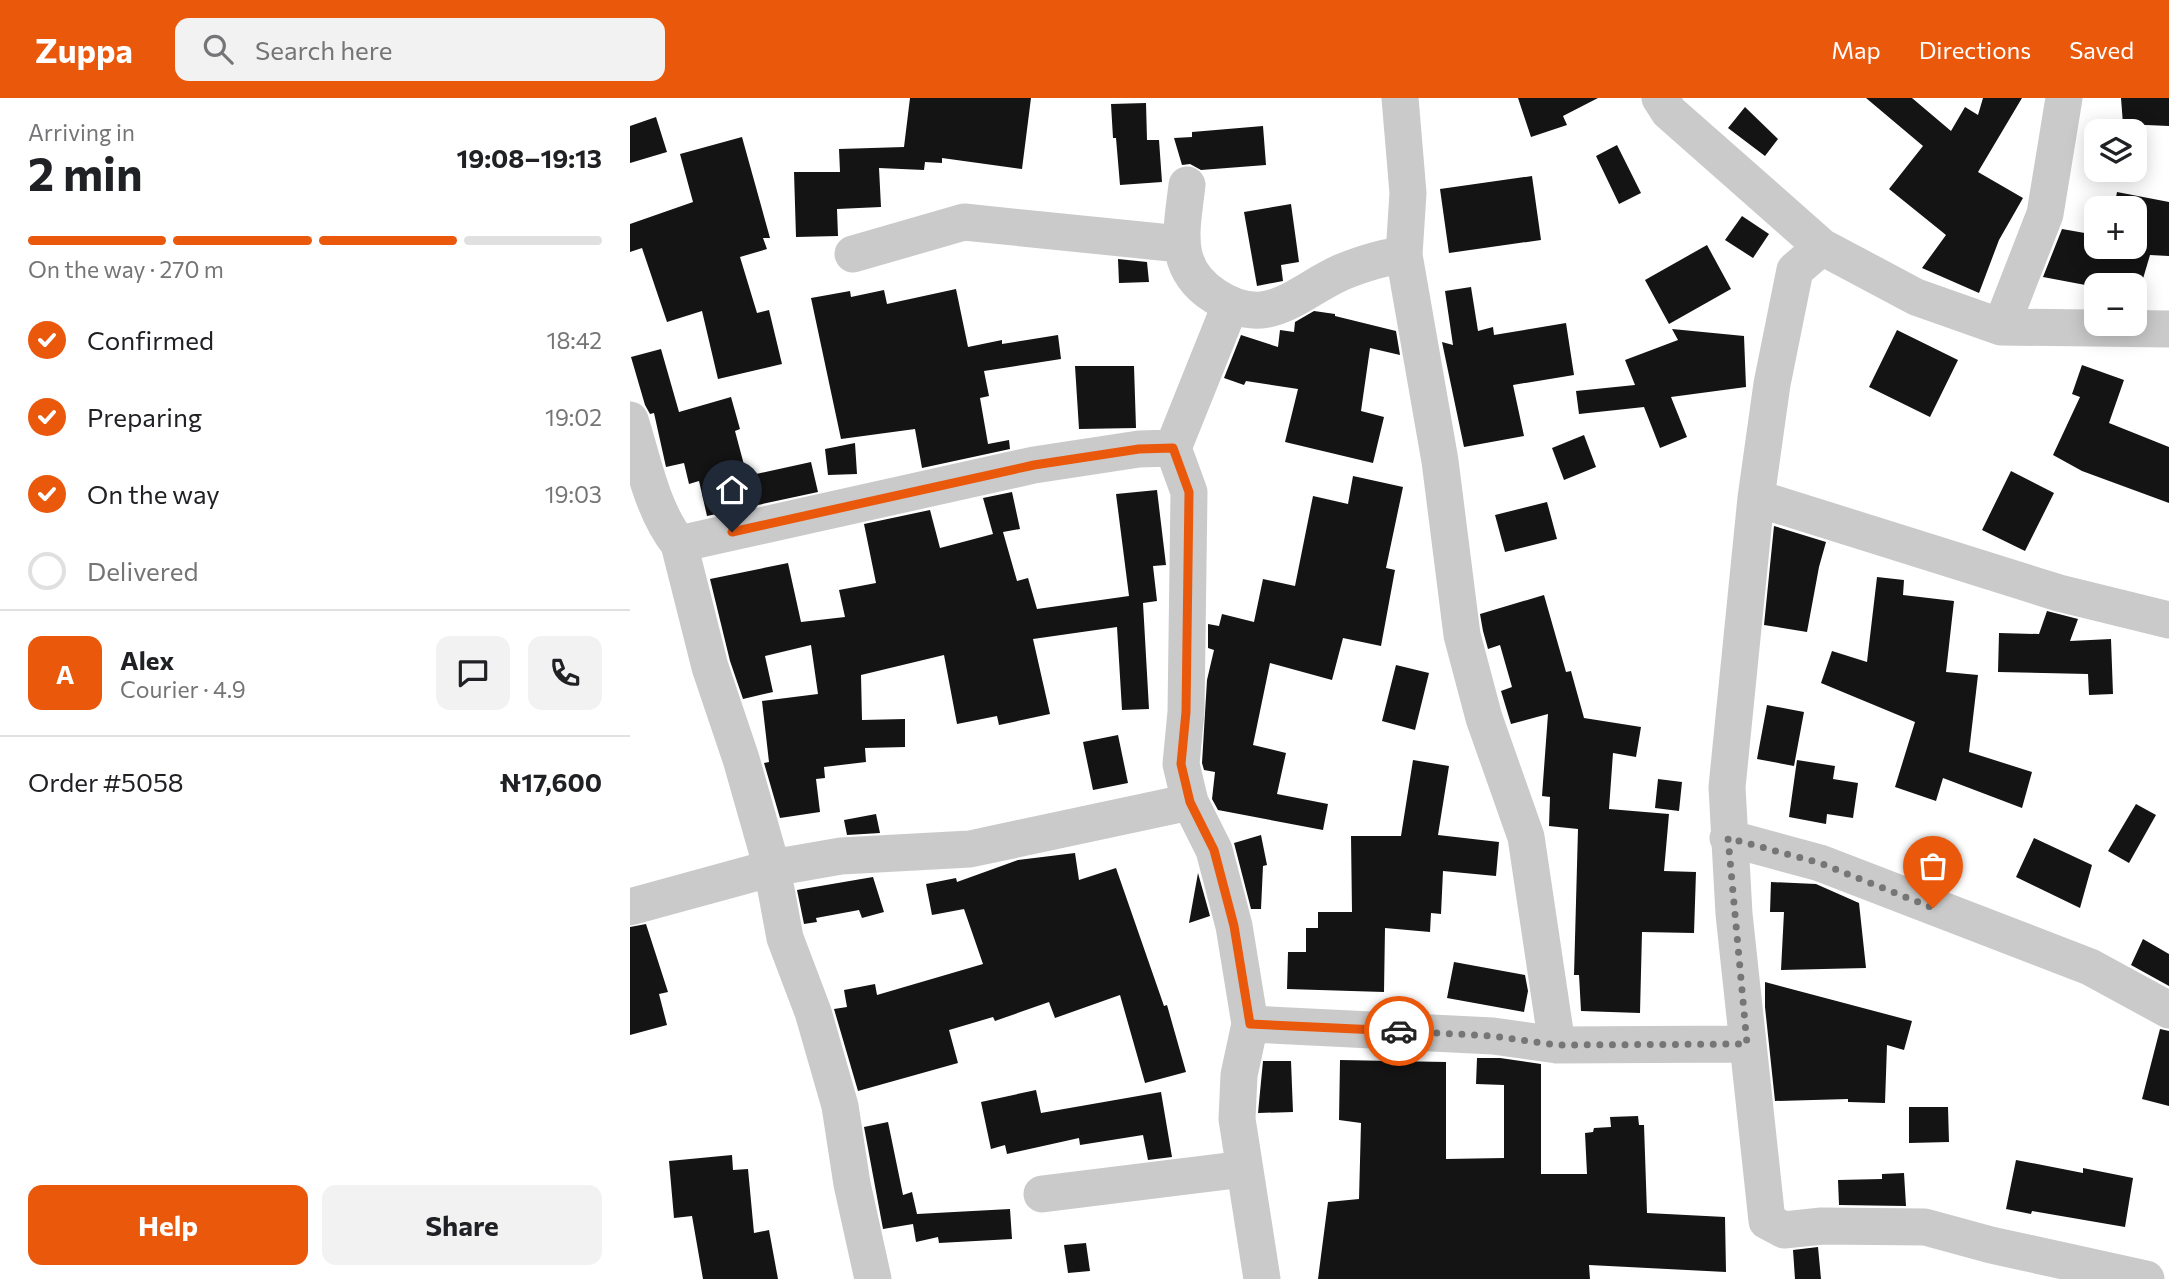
<!DOCTYPE html>
<meta charset="utf-8">
<style>
body{margin:0;font-family:Commissioner,sans-serif;background:#f2f2f2;color:#202124;height:100vh;display:flex;flex-direction:column;font-size:26px;white-space:nowrap}
*{box-sizing:border-box;margin:0}
p{font-size:23px;color:#757577}
.icon{flex:none;width:38px;height:38px;fill:none;stroke:currentColor;stroke-width:2;stroke-linecap:round;stroke-linejoin:round}
.map{position:relative;flex:1;overflow:hidden}
.sheet{display:flex;flex-direction:column;background:#fff;width:630px}
.sheet>*{flex:none}
.controls{position:absolute;left:1454px;top:21px;display:grid;gap:14px}
.controls a{display:grid;place-items:center;width:63px;height:63px;border-radius:14px;background:#fff;box-shadow:0 4px 18px #0003;font-size:35px}
.pin{position:absolute;display:grid;place-items:center;width:60px;height:60px;color:#fff;margin:-72px -30px;border-radius:50% 50% 50% 0;rotate:-45deg;box-shadow:0 0 7px #0007}
.pin .icon{rotate:45deg}
.courier{position:absolute;display:grid;place-items:center;width:70px;height:70px;margin:-35px;border:5px solid #ea580c;border-radius:50%;background:#fff;color:#222;box-shadow:0 2px 9px #0007}
.overview em{font-style:normal;font-weight:700}
.overview div{display:flex;flex-direction:column-reverse}
.overview{display:flex;align-items:center;justify-content:space-between;height:119px;padding:0 28px}
h1{font-size:46px;font-weight:700;line-height:52px}
.bar{display:grid;grid-template-columns:repeat(4,1fr);gap:10px 7px;align-content:center;height:84px;padding:0 28px}
.bar i{height:9px;border-radius:5px;background:#e0e0e0}
.bar .active{background:#ea580c}
.bar p{grid-column:span 4}
.line{display:flex;align-items:center;gap:18px;padding:0 28px;border-top:2px solid #e0e0e0}
.line div{flex:1}
.round{display:grid;place-items:center;flex:none;width:74px;height:74px;border-radius:14px;background:#f2f2f2}
ol{padding:0 28px;list-style:none}
li{display:flex;align-items:center;gap:21px;height:77px}
li p{margin-inline-start:auto}
li .icon{padding:7px;border-radius:50%;background:#ea580c;color:#fff;stroke-width:4}
li:last-child{color:#757577}
li i{width:38px;height:38px;border:4px solid #e0e0e0;border-radius:50%}
.action{display:flex;gap:14px;margin-top:auto;padding:14px 28px}
.action a{flex:1;height:80px;border-radius:14px;background:#ea580c;color:#fff;font-size:28px;font-weight:700;line-height:80px;text-align:center}
.action a+a{background:#f2f2f2;color:#202124}
header{display:flex;align-items:center;gap:42px;box-sizing:border-box;height:98px;padding:0 35px;background:#ea580c;color:#fff}
header strong{font-size:33px}
nav{display:flex;gap:38px;margin-inline-start:auto;font-size:24px}
.search{width:490px;height:63px;background:#f2f2f2;display:flex;align-items:center;gap:18px;box-sizing:border-box;padding:0 24px;border-radius:14px;color:#757577;font-size:26px}
main{display:flex;flex:1;min-height:0}
.map>svg:first-child{display:block}
.building{fill:#141414}
.lines{fill:none;stroke-linecap:round;stroke-linejoin:round}
.minor{stroke:#cacaca;stroke-width:37}
.done{stroke:#767676;stroke-width:7;stroke-dasharray:0 12.6}
.route{stroke:#ea580c;stroke-width:9}
</style>
<header>
<strong>Zuppa</strong>
<div class="search"><svg class="icon" aria-label="search" viewBox="0 0 24 24"><circle cx="10" cy="10" r="6"/><path d="M15 15l6 6"/></svg>Search here</div>
<nav><a>Map</a><a>Directions</a><a>Saved</a></nav>
</header>
<main>
<section class="sheet">
<div class="overview"><div><h1>2 min</h1><p>Arriving in</p></div><em>19:08–19:13</em></div>
<div class="bar"><i class="active"></i><i class="active"></i><i class="active"></i><i></i><p>On the way · 270 m</p></div>
<ol>
<li><svg class="icon" aria-label="check" viewBox="0 0 24 24"><path d="M5 12l5 5 9-10"/></svg>Confirmed<p>18:42</p></li>
<li><svg class="icon" aria-label="check" viewBox="0 0 24 24"><path d="M5 12l5 5 9-10"/></svg>Preparing<p>19:02</p></li>
<li><svg class="icon" aria-label="check" viewBox="0 0 24 24"><path d="M5 12l5 5 9-10"/></svg>On the way<p>19:03</p></li>
<li><i></i>Delivered</li>
</ol>
<div class="line" style="height:126px"><b class="round" style="background:#ea580c;color:#fff">A</b><div><b>Alex</b><p>Courier · 4.9</p></div><a class="round"><svg class="icon" aria-label="chat" viewBox="0 0 24 24"><path d="M4 5h16v11H9l-5 4z"/></svg></a><a class="round"><svg class="icon" aria-label="phone" viewBox="0 0 24 24"><path d="M5 4h4l2 5-3 2q2 4 5 5l2-3 5 2v4C11 20 4 13 5 4z"/></svg></a></div>
<div class="line" style="height:91px"><div>Order #5058</div><b>₦17,600</b></div>
<div class="action"><a>Help</a><a>Share</a></div>
</section>
<div class="map">
<svg width="1539" height="1181" viewBox="0 0 1539 1181">
<rect width="100%" height="100%" fill="#fff"/>
<!-- building -->
<path class="building" d="M280,0H401L392,71L312,60V65L295,64L294,72L249,70L251,109L207,111L208,138L166,139L164,74H210L209,51L274,49Z
M888,0H968L933,18L937,27L901,39Z
M1236,0H1282L1321,33L1335,9L1348,17L1353,0H1392L1348,74L1393,100L1369,142L1349,195L1292,170L1316,137L1259,91L1293,48Z
M1491,0H1539V28L1493,26Z
M516,5L517,42H529L532,84L490,87L486,40H483L481,6Z
M1115,9L1148,41L1135,58L1098,30Z
M26,19L37,54L0,65V28Z
M633,28L636,67L571,72L560,66L552,67L544,40L562,39V34Z
M112,39L140,140H133L137,151L110,159L127,215L139,212L152,266L88,281L72,213L37,224L12,150L0,154V126L63,104L50,56Z
M987,47L1011,95L989,106L966,58Z
M902,78L911,142L819,155L810,91Z
M1487,94L1539,104V158L1520,157L1507,201L1505,187L1466,189L1413,179L1432,131L1466,137V149H1505V110H1484Z
M661,106L669,164L651,167L653,183L627,188L614,114Z
M1112,118L1139,136L1123,160L1095,142Z
M1077,147L1101,191L1039,226L1015,182Z
M488,161L517,164L519,184L489,185Z
M841,189L848,233L863,229L864,237L936,225L944,277L883,287L894,338L834,349L812,244L823,247L815,193Z
M326,191L338,249L372,242V246L428,237L431,261L354,273L359,298L350,300L358,346L379,342L380,351L292,370L285,331L211,341L181,200L220,193L221,199L254,192L257,206Z
M684,213L705,216V218L766,233L770,257L740,250L731,313L754,319L743,365L655,344L668,291L616,283L614,287L594,280L611,237L648,249L650,232L664,234L665,224Z
M1042,231L1114,238L1116,289L1041,299L1057,339L1030,350L1014,309L949,316L946,293L1005,287L995,262L1048,242Z
M1267,232L1328,262L1300,319L1239,289Z
M31,251L49,314L101,299L110,331L105,333L117,378L181,364L188,394L77,418L69,383L59,386L54,365L36,369L24,315L20,316L15,307L1,259Z
M1452,267L1494,282L1479,325L1539,349V405L1452,373L1423,357L1450,299L1442,296Z
M445,268H504L506,330L449,331Z
M954,337L966,369L934,382L922,350Z
M225,345L227,376L198,377L195,351Z
M1381,373L1424,395L1395,453L1352,432Z
M723,378L773,389L756,470L765,472L751,548L713,540L702,582L640,565L623,647L656,655L647,696L698,706L693,732L588,712L582,701L585,674L574,672L572,665L577,582L584,552L578,550V526L589,528L592,516L624,524L633,481L665,488L683,398L718,406Z
M527,392L536,467L523,468L527,503L513,505L519,611L492,612L487,529L403,541L420,616L369,627L367,618L327,626L314,557L231,577L232,622L275,621V649L235,650L236,664L194,669L195,680L186,681L190,714L150,720L134,665L139,664L132,603L188,596L181,547L135,558L143,594L113,601L100,563L80,481L158,465L171,524L215,519L209,492L246,485L234,426L300,412L310,450L363,436L353,400L382,394L390,431L373,434L387,483L398,480L407,511L499,498L486,396Z
M917,404L927,441L875,454L865,417Z
M1144,428L1196,444L1189,469L1177,534L1134,527Z
M1247,479L1274,482L1273,497L1324,503L1316,574L1348,577L1339,654L1402,674L1392,710L1313,680L1306,703L1265,689L1285,624L1191,585L1202,553L1237,564Z
M914,497L936,574L941,573L954,620L1011,629L1006,659L983,655L979,711L1039,716L1034,773L1066,774L1064,835L1012,834L1010,915L951,913L949,877H944L948,731L919,728L920,699L912,698L918,616L881,626L871,593L882,589L870,547L858,551L853,533L850,516Z
M1417,513L1448,521L1440,543L1481,541L1483,596L1459,597L1458,576L1368,574L1369,535L1409,536Z
M766,567L799,575L785,632L752,623Z
M1137,607L1174,614L1164,668L1127,661Z
M488,637L498,685L463,692L453,644Z
M783,662L819,668L808,737L869,744L866,778L813,773L811,816L801,815L800,834L755,830L754,894L657,891L658,854H676V830H688V814H722L721,738H771Z
M1167,662L1205,668L1203,681L1228,685L1223,720L1197,716L1196,726L1159,719Z
M1028,681L1052,684L1049,713L1025,710Z
M1506,706L1526,717L1499,765L1478,753Z
M246,716L250,735L217,737L214,722Z
M631,737L637,767L633,768L631,811H621L604,745Z
M1404,740L1462,767L1450,810L1386,779Z
M445,755L449,782L486,770L534,908L537,907L556,974L515,985L490,897L425,920L419,904L365,923L363,919L319,932L328,965L228,993L204,911L217,909L214,892L245,886L247,897L353,866L334,811L302,817L296,786L326,780L327,784L388,762Z
M568,775L580,818L559,825Z
M243,779L254,814L232,820L229,812L186,820L187,824L174,826L167,792Z
M1141,784L1186,786L1229,805L1236,870L1151,872L1154,814H1140Z
M16,826L38,894L29,896L37,927L0,937V829Z
M1513,841L1539,856V888L1501,867Z
M824,864L895,877L898,893L894,914L817,900Z
M1135,884L1282,923L1274,952L1257,947L1255,1005L1218,1004V1001L1145,1003L1135,909Z
M1530,931L1539,933V1008L1512,1001Z
M847,960H870L911,966V1076H957L955,1035L963,1034L964,1030L981,1029L980,1019L1008,1018L1009,1027H1014L1017,1115L1095,1119L1096,1174L959,1167L960,1181H688L698,1104L729,1101L731,1025L709,1022L710,962L816,964V1061L874,1060V987L846,986Z
M633,963H661L663,1014L628,1015Z
M406,992L411,1015L531,994L542,1059L518,1062L513,1037L450,1047L449,1040L377,1056L375,1047L361,1051L351,1004Z
M1279,1009H1318L1319,1044L1279,1045Z
M258,1024L273,1097L282,1094L287,1116L380,1111L382,1141L309,1145L308,1139L286,1144L283,1126L253,1131L234,1029Z
M102,1057L103,1072L118,1071L124,1135L139,1132L148,1181H73L62,1118L44,1120L39,1063Z
M1386,1062L1453,1075V1070L1503,1080L1495,1129L1402,1113L1401,1116L1376,1111Z
M1274,1075L1276,1108L1209,1107L1208,1082L1252,1081V1076Z
M456,1145L460,1173L438,1175L434,1147Z
M1188,1149L1191,1181H1165L1163,1152Z"/>
<g class="lines">
<!-- minor -->
<path class="minor" d="M770,0L778,95L774,157
M1030,0L1039,14L1192,149L1286,199L1371,229L1539,231
M557,87C552,131 541,170 585,198C638,233 665,195 712,174C732,166 753,159 774,157L810,363L832,537L854,620L896,739L927,947
M1192,149L1165,172L1142,286L1126,400L1097,689L1104,816L1137,1123L1154,1132L1192,1128L1295,1129L1361,1147L1516,1181
M223,156L334,124L550,146
M1371,229L1415,116L1434,0
M0,322C13,362 22,413 49,446L80,569L111,661L142,770L155,840L183,914L210,1008L222,1086L243,1181
M543,350L600,208
M1126,400L1429,495L1539,522
M49,446L404,367L509,351L543,350L559,394L556,614L551,666L560,704L584,752L604,828L620,926L609,977L607,1021L632,1181
M1098,740L1190,765L1460,869L1539,912
M0,809L142,770L211,758L340,751L560,704
M620,926L863,938L927,947L1117,946
M412,1096L614,1071"/>
</g>
<g class="lines">
<!-- done -->
<path class="done" d="M769,933L863,938L927,947L1117,946L1098,740L1190,765L1303,810"/>
<!-- route -->
<path class="route" d="M102,434L404,367L509,351L543,350L559,394L556,614L551,666L560,704L584,752L604,828L620,926L769,933"/>
</g>
</svg>
<div class="controls">
<a><svg class="icon" aria-label="layers" viewBox="0 0 24 24"><path d="M12 4l9 5-9 5-9-5zM3 14l9 5 9-5"/></svg></a>
<a>+</a>
<a>−</a>
</div>
<div class="pin" style="left:1303px;top:810px;background:#ea580c"><svg class="icon" aria-label="bag" viewBox="0 0 24 24"><path d="M5 8h14l-1 12H6zM9 8a3 3 0 0 1 6 0"/></svg></div>
<div class="pin" style="left:102px;top:434px;background:#1f2937"><svg class="icon" aria-label="home" viewBox="0 0 24 24"><path d="M3 11l9-7 9 7M6 9v11h12V9"/></svg></div>
<div class="courier" style="left:769px;top:933px"><svg class="icon" aria-label="car" viewBox="0 0 24 24"><path d="M5 17H2v-5l4-1 3-4h7l3 4 3 1v5h-3M9 17h6M6 11h13"/><circle cx="7" cy="17" r="2"/><circle cx="17" cy="17" r="2"/></svg></div>
</div>
</main>
